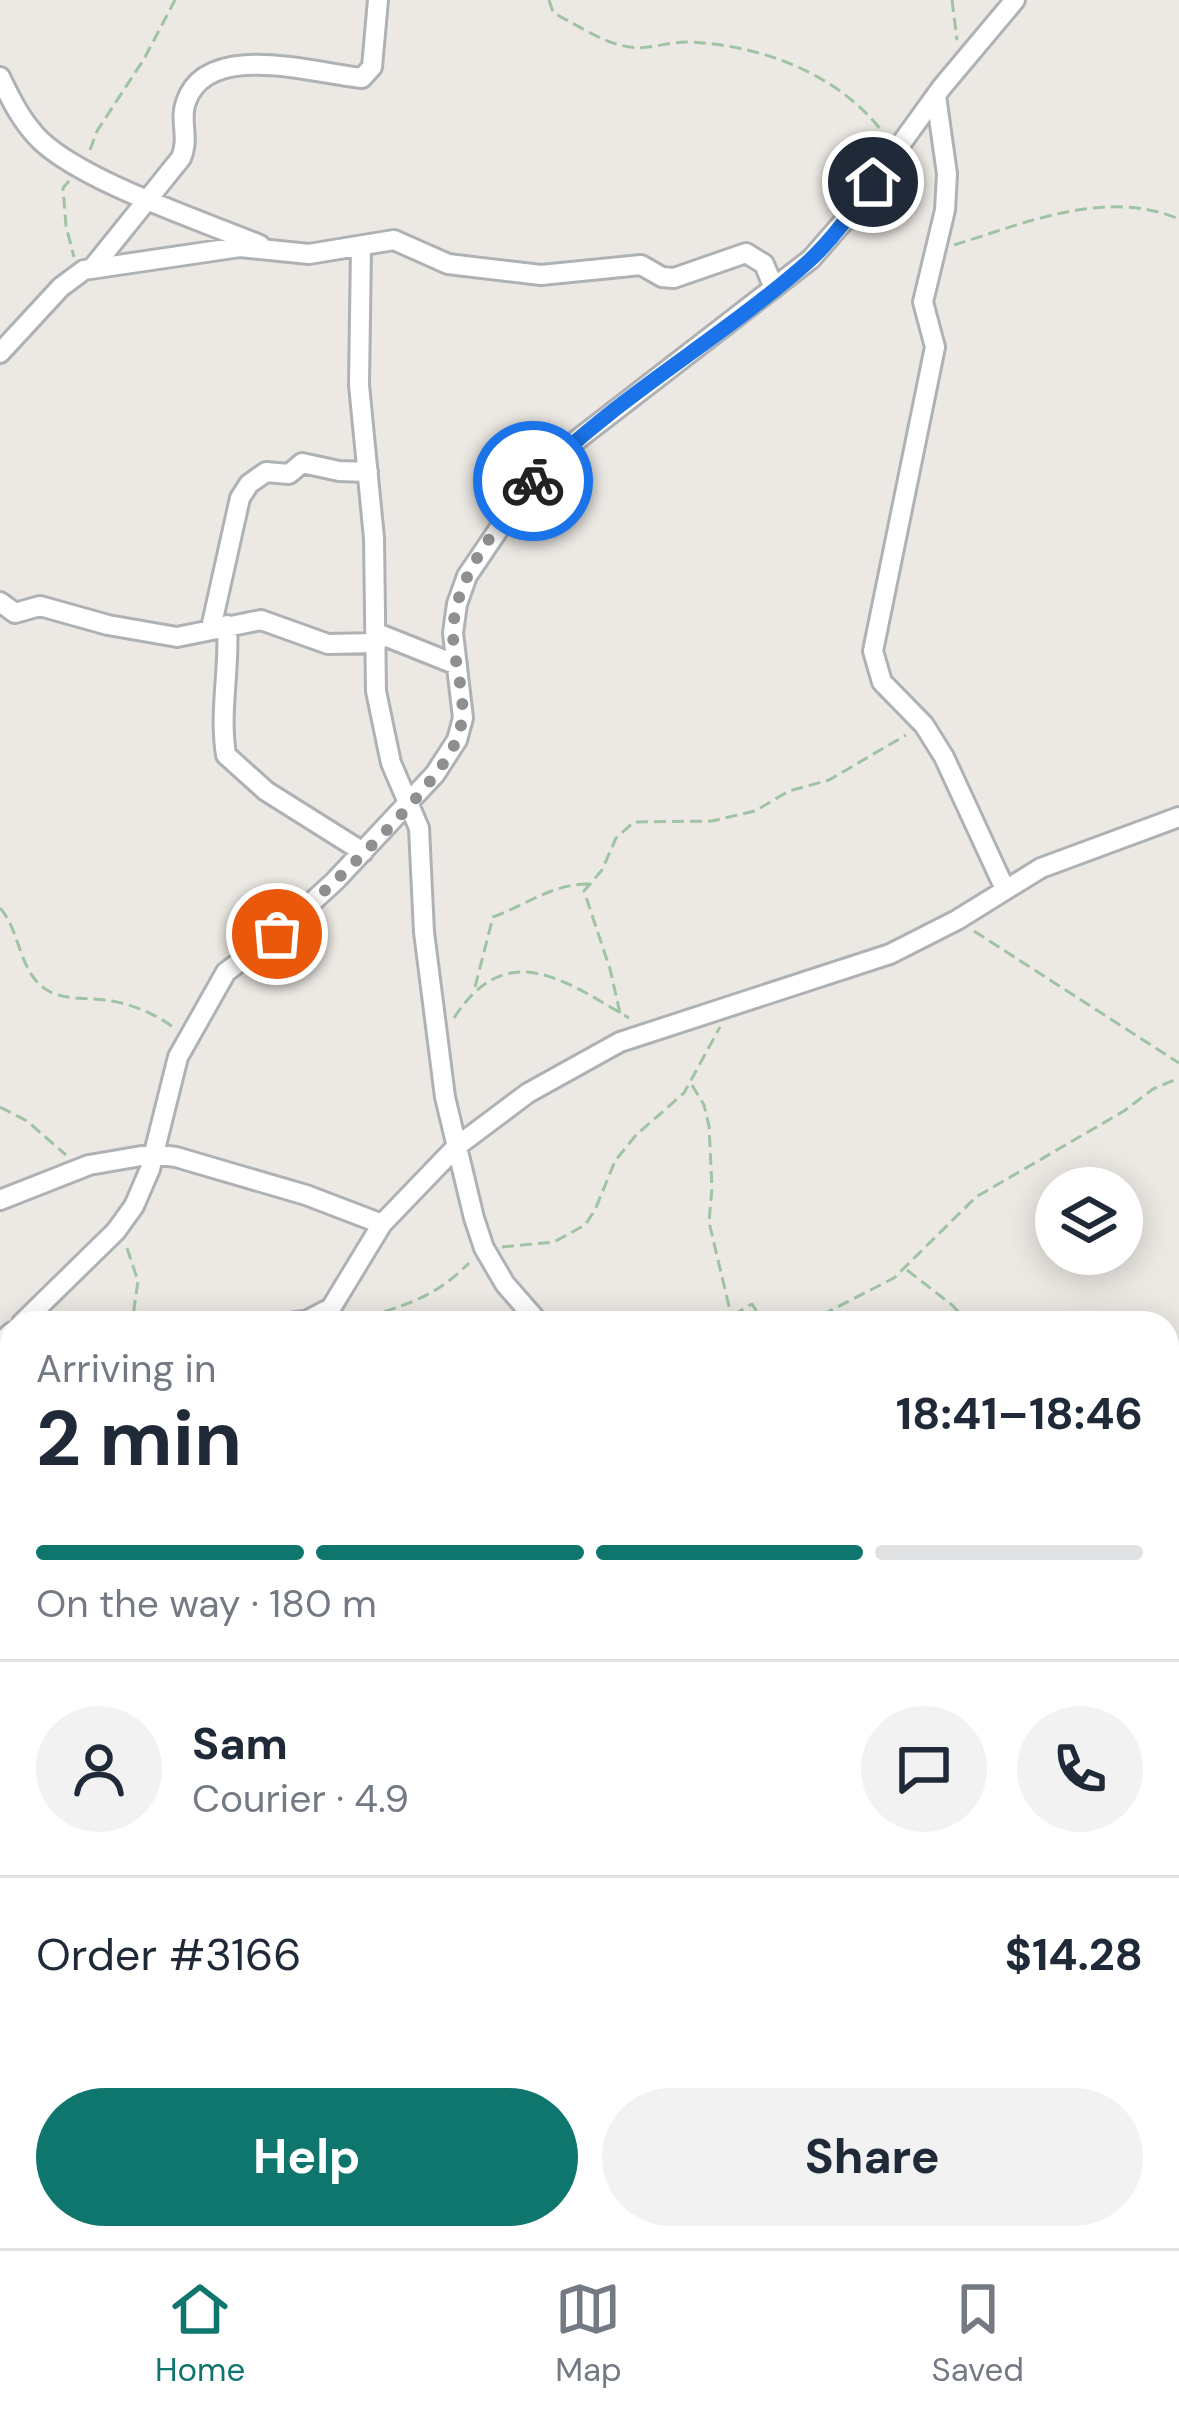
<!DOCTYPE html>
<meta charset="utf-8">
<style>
body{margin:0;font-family:"DM Sans",sans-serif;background:#f2f2f3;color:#1f2937;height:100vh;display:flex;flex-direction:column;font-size:45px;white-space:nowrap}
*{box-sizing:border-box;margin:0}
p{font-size:39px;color:#747a83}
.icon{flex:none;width:66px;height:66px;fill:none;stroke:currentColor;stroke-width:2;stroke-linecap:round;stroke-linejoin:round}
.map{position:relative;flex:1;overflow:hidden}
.panel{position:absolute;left:0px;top:1311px;width:1179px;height:939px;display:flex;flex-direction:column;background:#fff;border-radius:36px 36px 0 0;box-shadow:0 6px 30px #0003}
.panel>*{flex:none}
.buttons{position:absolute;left:1035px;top:1167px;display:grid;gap:24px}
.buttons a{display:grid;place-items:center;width:108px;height:108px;border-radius:50%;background:#fff;box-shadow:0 6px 30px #0003;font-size:60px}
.pin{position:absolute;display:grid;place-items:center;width:102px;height:102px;color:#fff;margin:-51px;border:6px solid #fff;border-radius:50%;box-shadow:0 3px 12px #0007}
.courier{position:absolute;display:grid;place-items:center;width:120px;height:120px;margin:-60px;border:9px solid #1a73e8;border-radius:50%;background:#fff;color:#222;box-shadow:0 3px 15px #0007}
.summary em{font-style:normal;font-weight:700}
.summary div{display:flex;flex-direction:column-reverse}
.summary{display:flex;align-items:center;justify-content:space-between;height:204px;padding:0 36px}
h1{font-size:78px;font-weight:700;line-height:90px}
.bar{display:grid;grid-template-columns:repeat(4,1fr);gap:18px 12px;align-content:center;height:144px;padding:0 36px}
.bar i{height:15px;border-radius:9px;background:#e0e1e3}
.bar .on{background:#0f766e}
.bar p{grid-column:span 4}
.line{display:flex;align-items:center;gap:30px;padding:0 36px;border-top:3px solid #e0e1e3}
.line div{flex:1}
.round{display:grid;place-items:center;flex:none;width:126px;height:126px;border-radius:63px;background:#f2f2f3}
.cta{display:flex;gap:24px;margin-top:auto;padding:24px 36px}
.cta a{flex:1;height:138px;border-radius:72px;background:#0f766e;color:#fff;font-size:48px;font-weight:700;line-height:138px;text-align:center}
.cta a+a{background:#f2f2f3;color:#1f2937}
.tabs{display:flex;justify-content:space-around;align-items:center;height:168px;border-top:3px solid #e0e1e3;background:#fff;font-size:33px;color:#747a83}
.tabs a{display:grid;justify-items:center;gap:6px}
.tabs .on{color:#0f766e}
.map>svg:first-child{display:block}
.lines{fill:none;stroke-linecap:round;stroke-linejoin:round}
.street-casing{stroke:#afb2b4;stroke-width:24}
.path{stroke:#9fc3a3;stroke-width:3;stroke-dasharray:12 6;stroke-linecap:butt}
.street{stroke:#fff;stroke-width:18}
.done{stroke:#8e9090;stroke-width:12;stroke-dasharray:0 21.6}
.route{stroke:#1a73e8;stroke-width:15}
</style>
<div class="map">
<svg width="1179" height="2248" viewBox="0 0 1179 2248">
<rect width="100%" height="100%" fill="#ece9e4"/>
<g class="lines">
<!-- street casing -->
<g class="street-casing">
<path id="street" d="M0,77C11,100 22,122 40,140C84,182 200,220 260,245
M936,96L947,174L945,210L923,302L935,347L873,651L882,682L924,725L944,757L1005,889
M361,247L359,385L374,538L376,691L391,763L419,828L424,932L445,1097L474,1218L484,1248L505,1284L539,1323
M94,266L181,158C190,138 179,120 186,102C207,39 317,74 362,78L372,67L378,0
M0,353L61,287L84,270L240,247L309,254L394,240L448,264L541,275L641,265L662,277L674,278L746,253L764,264L774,288
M0,602L15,613L40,606L108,625L177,637L261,620L328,644L377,643
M227,625C230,669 219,711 226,755L266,791L363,852
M211,628L240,498L249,484L266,472L289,474L302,463L339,471L368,472
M377,633L457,665
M0,1200L89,1165L153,1154L176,1157L306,1195L382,1224
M22,1323L116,1231L134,1206L150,1169L178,1057L226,972L277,934L335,881L435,774L457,740L463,718L453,633L457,604L467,576L507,517L564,450L811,259L851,213L942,87L1015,0
M226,1323H283
M289,1323L308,1320L331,1308L382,1224L456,1147L528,1093L620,1042L890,954L957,920L1041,868L1179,817
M0,1343L12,1332
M1167,1530L1179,1529
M0,1606L12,1605
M1167,1958L1179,1966
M307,2248L308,2238"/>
</g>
<!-- path -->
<path class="path" d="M549,0L553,12L561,17C582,28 606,44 630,47C648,50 667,42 686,42C760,44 840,74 885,135
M952,0L957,40
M90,150L97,131L144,59L175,0
M69,181L63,188L66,226L74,257
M954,245C1025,223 1106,188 1179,219
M0,908C19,929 18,963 39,984C58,1003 88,996 112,1001C134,1005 155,1014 173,1027
M974,931L1179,1063
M475,987L493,917C524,906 554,883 589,884
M620,1013L610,969L584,891L602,870L616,838L634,822L712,821L755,811L789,791L829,780L906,735
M454,1018C506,937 564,980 629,1018
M692,1085L704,1105L709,1126L712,1188L709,1222L733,1323
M0,1107L27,1121L66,1155
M502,1247L554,1242L585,1225L595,1210L615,1161L636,1135L684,1093L720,1027
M127,1248L138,1281L132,1323
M907,1270L952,1305L969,1323
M733,1315L752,1304L764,1323
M350,1323C400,1305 429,1303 469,1263
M806,1323L894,1278L976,1197L1124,1111L1153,1089L1179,1078
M0,1740L12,1747
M0,1793L12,1772
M0,1842L12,1846
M363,2238L368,2248
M693,2238V2248
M873,2238L885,2248
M521,2248V2238"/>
<!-- street -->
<use href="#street" class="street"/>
</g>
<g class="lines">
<!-- done -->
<path class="done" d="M277,934C321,895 441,787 458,736C470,703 454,668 453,635C453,576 499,526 533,481"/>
<!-- route -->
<path class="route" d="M533,481C616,397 721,339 809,261C834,238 854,209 873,182"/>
</g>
</svg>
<div class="buttons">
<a><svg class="icon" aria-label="layers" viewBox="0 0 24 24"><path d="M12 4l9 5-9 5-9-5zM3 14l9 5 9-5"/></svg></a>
</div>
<div class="pin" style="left:277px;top:934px;background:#ea580c"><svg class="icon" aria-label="bag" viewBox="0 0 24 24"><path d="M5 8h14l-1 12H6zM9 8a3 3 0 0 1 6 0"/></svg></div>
<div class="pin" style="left:873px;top:182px;background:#1f2937"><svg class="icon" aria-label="home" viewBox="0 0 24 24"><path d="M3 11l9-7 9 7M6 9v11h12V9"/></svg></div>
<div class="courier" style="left:533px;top:481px"><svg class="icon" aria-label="bike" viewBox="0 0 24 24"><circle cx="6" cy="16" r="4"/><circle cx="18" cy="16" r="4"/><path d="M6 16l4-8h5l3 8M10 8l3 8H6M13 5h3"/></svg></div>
<section class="panel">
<div class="summary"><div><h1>2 min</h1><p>Arriving in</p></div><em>18:41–18:46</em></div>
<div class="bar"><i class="on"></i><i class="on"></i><i class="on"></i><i></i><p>On the way · 180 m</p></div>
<div class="line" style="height:216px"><a class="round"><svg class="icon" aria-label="person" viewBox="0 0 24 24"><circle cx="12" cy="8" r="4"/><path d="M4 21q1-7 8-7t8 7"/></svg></a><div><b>Sam</b><p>Courier · 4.9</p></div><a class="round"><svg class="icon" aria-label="chat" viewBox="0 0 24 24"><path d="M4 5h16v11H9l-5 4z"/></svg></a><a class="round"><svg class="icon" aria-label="phone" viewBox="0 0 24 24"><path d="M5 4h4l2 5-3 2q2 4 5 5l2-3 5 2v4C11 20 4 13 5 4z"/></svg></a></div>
<div class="line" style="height:156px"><div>Order #3166</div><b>$14.28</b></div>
<div class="cta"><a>Help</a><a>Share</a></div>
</section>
</div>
<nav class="tabs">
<a class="on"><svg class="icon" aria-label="home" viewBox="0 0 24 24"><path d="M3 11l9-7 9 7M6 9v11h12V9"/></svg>Home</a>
<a><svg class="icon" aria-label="map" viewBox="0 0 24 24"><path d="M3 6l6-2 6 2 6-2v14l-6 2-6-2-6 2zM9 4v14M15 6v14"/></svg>Map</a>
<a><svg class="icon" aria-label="saved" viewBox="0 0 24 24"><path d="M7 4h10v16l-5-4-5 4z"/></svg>Saved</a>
</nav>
